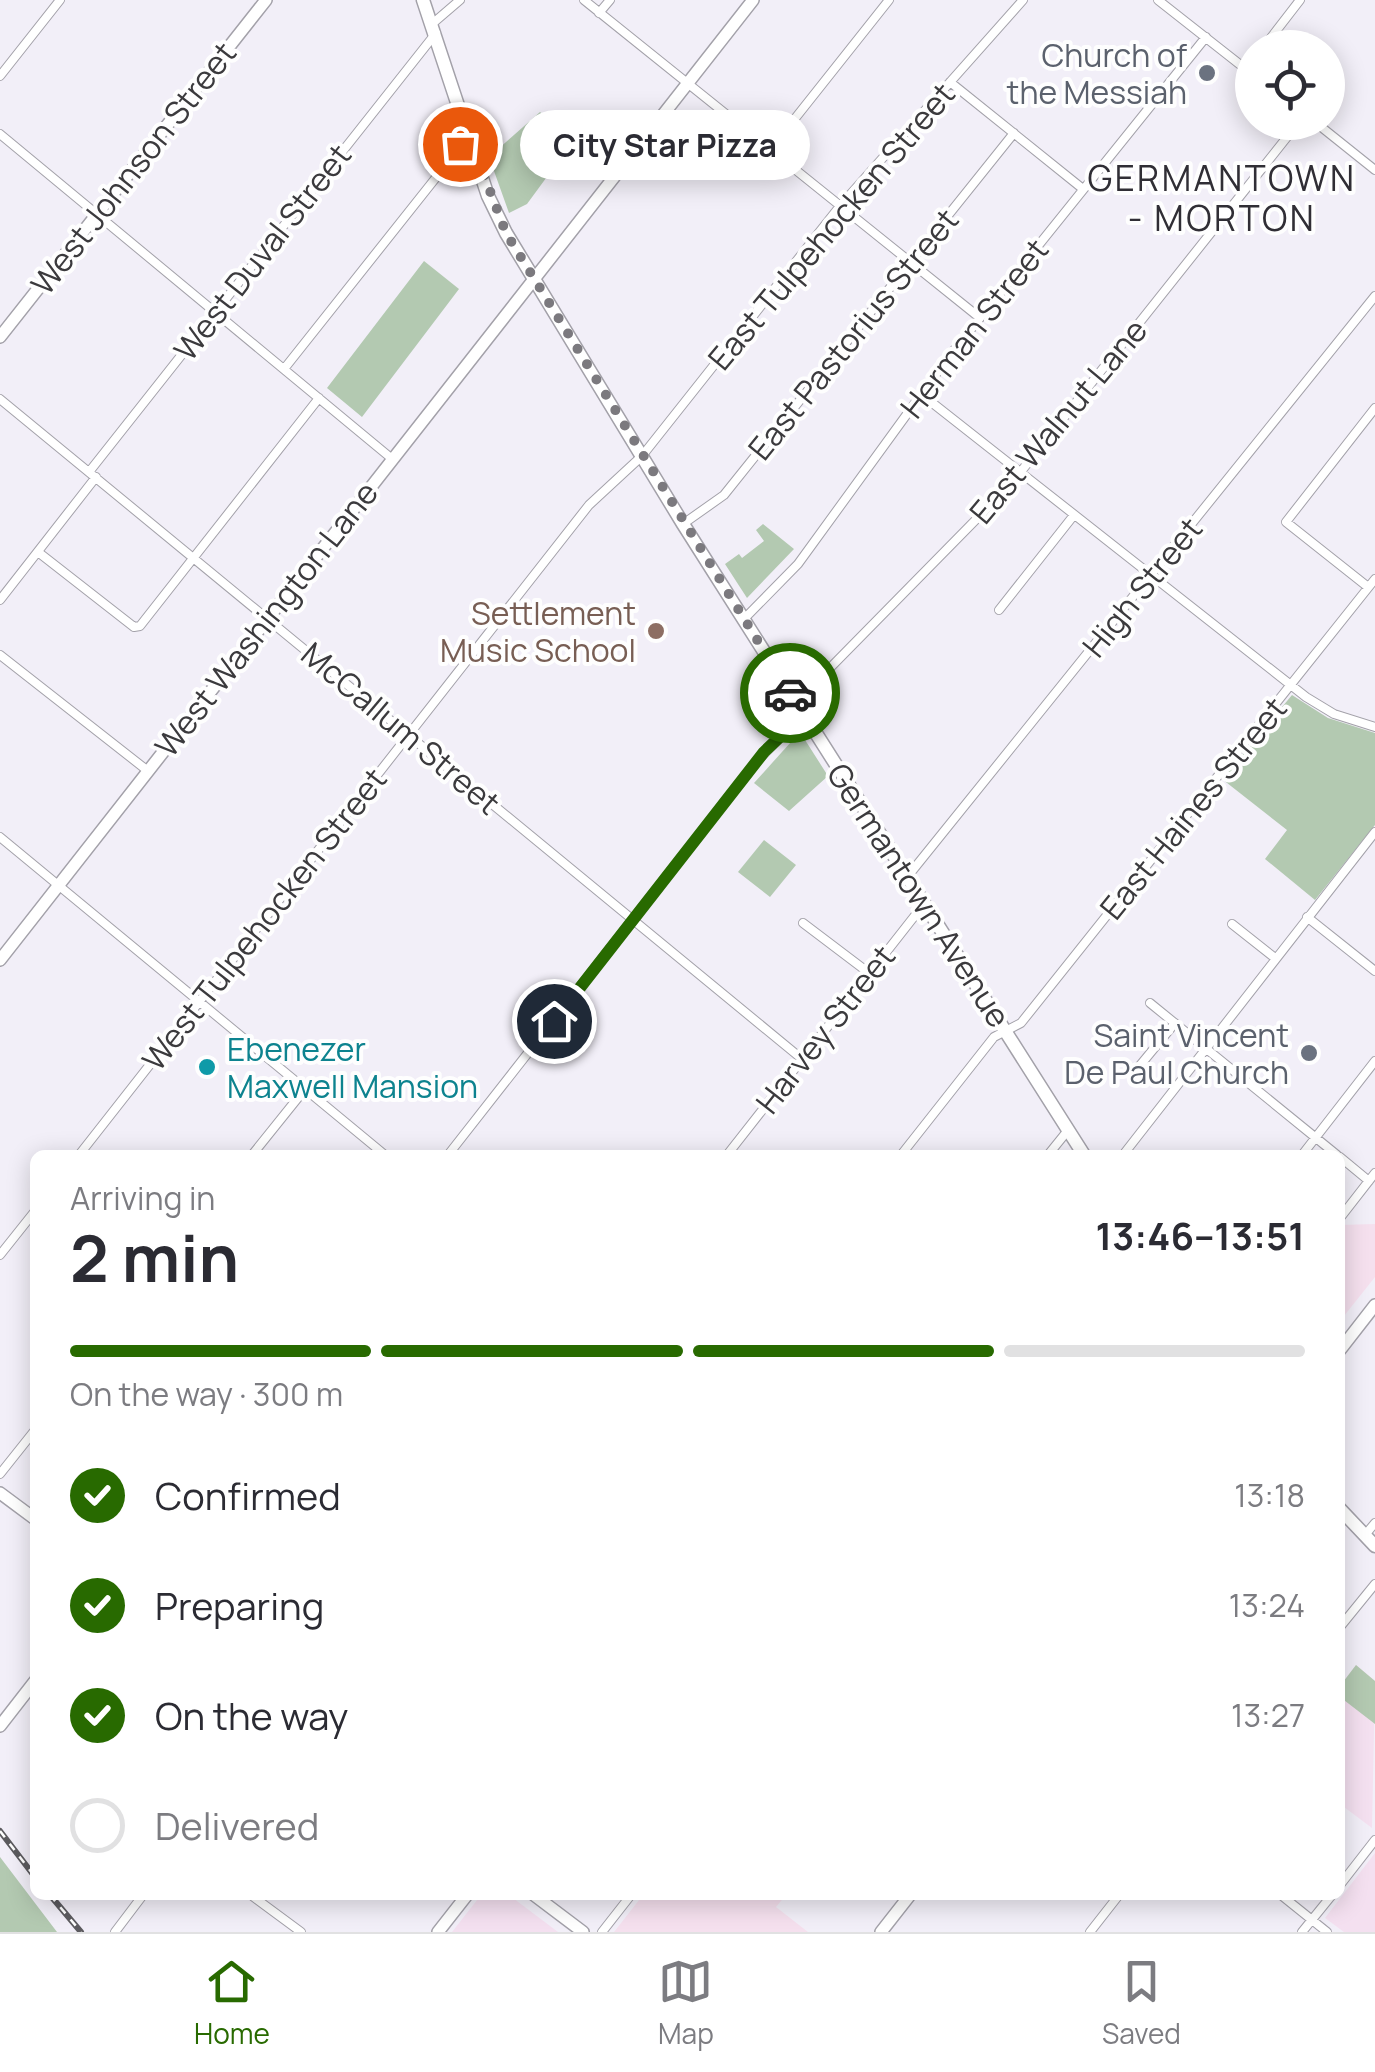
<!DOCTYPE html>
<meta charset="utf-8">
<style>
body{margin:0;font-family:Manrope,sans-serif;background:#f2f2f3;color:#2b2b33;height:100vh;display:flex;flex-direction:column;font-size:38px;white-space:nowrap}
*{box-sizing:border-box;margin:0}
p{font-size:32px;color:#7c7c81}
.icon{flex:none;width:55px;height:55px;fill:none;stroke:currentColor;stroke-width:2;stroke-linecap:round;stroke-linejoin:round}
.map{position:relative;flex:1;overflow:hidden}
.sheet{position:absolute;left:30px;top:1150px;width:1315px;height:750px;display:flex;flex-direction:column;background:#fff;border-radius:15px;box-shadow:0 5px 25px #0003}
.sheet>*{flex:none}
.buttons{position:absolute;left:1235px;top:30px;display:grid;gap:20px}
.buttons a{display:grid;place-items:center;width:110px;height:110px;border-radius:50%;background:#fff;box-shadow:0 5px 25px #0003;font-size:50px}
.pin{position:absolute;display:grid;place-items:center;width:85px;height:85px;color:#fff;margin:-42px;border:5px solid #fff;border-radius:50%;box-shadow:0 2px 10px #0007}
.courier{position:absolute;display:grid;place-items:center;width:100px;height:100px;margin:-50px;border:8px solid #286a00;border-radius:50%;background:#fff;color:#222;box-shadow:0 2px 12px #0007}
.bubble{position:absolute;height:70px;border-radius:35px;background:#fff;box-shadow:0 5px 25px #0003;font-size:32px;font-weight:700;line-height:70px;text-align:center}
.headline em{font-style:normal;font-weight:700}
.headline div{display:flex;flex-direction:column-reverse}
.headline{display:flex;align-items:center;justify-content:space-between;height:170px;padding:0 40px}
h1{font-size:65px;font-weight:700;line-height:75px}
.bar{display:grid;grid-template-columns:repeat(4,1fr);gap:15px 10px;align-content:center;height:120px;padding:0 40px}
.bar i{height:12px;border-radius:8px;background:#e1e1e2}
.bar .current{background:#286a00}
.bar p{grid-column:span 4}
ol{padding:0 40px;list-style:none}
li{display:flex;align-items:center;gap:30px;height:110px}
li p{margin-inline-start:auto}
li .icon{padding:10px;border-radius:50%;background:#286a00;color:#fff;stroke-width:4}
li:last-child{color:#7c7c81}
li i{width:55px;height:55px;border:5px solid #e1e1e2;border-radius:50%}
.menu{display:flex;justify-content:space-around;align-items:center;height:140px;border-top:2px solid #e1e1e2;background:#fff;font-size:28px;color:#7c7c81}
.menu a{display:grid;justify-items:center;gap:5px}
.menu .current{color:#286a00}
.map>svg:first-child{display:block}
.commercial{fill:#f5e0ee}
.education{fill:#f4e0f0}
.green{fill:#b3c9b1}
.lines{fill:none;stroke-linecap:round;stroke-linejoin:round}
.street-casing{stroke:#a3a1a9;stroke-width:10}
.secondary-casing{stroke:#a3a1a9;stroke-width:14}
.primary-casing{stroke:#a3a1a9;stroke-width:15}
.street{stroke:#fff;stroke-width:8}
.secondary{stroke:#fff;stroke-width:11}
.primary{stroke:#fff;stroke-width:12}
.rail-casing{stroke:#5c5b5f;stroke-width:6}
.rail{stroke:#fefefe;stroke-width:2.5;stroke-dasharray:8;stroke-linecap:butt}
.done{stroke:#7b797e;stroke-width:10;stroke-dasharray:0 18}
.route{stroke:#286a00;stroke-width:12}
.worship-dot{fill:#6b7280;stroke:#fefefe;stroke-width:4}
.education-dot{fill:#8d6e63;stroke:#fefefe;stroke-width:4}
.culture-dot{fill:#0f9aa8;stroke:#fefefe;stroke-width:4}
.labels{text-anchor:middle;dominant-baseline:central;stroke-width:8;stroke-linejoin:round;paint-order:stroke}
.worship-label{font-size:32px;fill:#5b616d;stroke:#fefefe;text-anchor:end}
.street-label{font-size:32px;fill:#3b3a3d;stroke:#fefefe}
.education-label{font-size:32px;fill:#785e54;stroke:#fefefe;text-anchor:end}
.culture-label{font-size:32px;fill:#0d838f;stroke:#fefefe;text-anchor:start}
.neighbourhood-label{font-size:35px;letter-spacing:2.5px;fill:#302e35;stroke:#fefefe}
</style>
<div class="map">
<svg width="1375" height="1932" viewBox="0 0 1375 1932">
<rect width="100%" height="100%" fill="#f2eff8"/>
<!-- commercial -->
<path class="commercial" d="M1375,1224V1277L1340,1321V1225Z
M643,1895H786L776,1907L808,1932H614Z"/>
<!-- education -->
<path class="education" d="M1356,1665L1375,1681L1372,1828L1340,1804V1686Z
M1375,1853V1932H1344L1325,1918Z
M481,1895H509L558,1932H452Z"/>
<!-- green -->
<path class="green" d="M540,112L574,140L527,204L509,213L489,157Z
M424,261L459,289L362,417L327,388Z
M763,524L794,549L747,598L725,564L739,554L742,558L764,541L756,530Z
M1292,695L1328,718L1375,733V825L1315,900L1265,859L1287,830L1222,779Z
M800,732L828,776L789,811L754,783Z
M764,840L796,865L770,897L738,872Z
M1356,1665L1375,1681V1724L1340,1697V1686Z
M0,1857L57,1932H0Z"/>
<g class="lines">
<!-- street casing -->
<g class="street-casing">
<path id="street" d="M584,0L980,318
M1158,0L1252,74
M599,13L610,0
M432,24L460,0
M1263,48L1300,0
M0,76L60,0
M950,82L1083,189
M1315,122L1375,170
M0,134L391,458
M770,150L889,0
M284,369L469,136
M921,394L1306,697L1334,714L1375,727
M0,399L802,1059
M89,472L436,33
M683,524L724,495L1014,133
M38,552L134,627L140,626L319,398
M1368,587L1286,522L1375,408
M0,600L96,477
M999,610L1074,515
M744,619L798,564L947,359L1206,37
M0,655L148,771
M793,696L827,671L1011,484L1299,122
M0,837L385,1155
M908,876L1375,296
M1307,917L1375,971
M803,923L869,973
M1232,924L1275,958
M1150,1003L1337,1155
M1137,1069L1175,1023
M79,1155L589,505L642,456L840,206L1023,0
M252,1155L305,1089
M448,1155L756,762L804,714
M727,1155L924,904
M901,1155L994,1037L1021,1023L1375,579
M1048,1155L1069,1129
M1123,1155L1375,832
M1302,1155L1375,1061
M1340,1157L1369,1181
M1340,1218L1375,1173
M0,1255L35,1211
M0,1474L35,1430
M1365,1535L1375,1523
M1340,1627L1375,1584
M1340,1885L1375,1840
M251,1895L301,1932
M1281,1895L1327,1932
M115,1932L143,1895
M602,1932L631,1895
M1090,1932L1119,1895
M1302,1932L1332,1895"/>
</g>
<!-- secondary casing -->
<g class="secondary-casing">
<path id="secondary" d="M0,337L266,0
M0,960L753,0
M1340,1350L1375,1305
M0,1493L35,1519
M0,1726L35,1681
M534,1895L583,1932
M438,1932L467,1895
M881,1932L910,1895"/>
</g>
<!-- primary casing -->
<g class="primary-casing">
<path id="primary" d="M423,0L488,196L506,233L683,524L1084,1155
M1340,1509L1375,1546"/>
</g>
<!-- street -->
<use href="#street" class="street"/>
<!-- secondary -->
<use href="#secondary" class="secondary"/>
<!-- primary -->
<use href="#primary" class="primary"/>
<!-- rail casing -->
<g class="rail-casing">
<path id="rail" d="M0,1831L35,1877
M50,1895L81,1932"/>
</g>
<!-- rail -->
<use href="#rail" class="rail"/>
</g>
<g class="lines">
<!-- done -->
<path class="done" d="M460,144L469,136L506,233L790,693"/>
<!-- route -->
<path class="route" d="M554,1021L764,752L804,714L790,693"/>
</g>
<!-- markers -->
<g class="worship-dot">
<circle cx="1207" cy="73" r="10"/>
<circle cx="1309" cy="1053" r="10"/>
</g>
<circle class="education-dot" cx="656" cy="631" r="10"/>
<circle class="culture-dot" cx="207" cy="1067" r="10"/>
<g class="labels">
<!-- worship labels -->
<g class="worship-label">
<text x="1187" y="55">Church of<tspan x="1187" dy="37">the Messiah</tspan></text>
<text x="1289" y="1035">Saint Vincent<tspan x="1289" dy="37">De Paul Church</tspan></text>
</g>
<!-- street labels -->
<g class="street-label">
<text transform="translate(133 168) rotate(-52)">West Johnson Street</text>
<text transform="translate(831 226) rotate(-50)">East Tulpehocken Street</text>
<text transform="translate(262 252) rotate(-52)">West Duval Street</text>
<text transform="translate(974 328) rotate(-52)">Herman Street</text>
<text transform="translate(853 334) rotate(-51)">East Pastorius Street</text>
<text transform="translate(1058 421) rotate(-50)">East Walnut Lane</text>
<text transform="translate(1142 587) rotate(-51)">High Street</text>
<text transform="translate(266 619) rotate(-52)">West Washington Lane</text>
<text transform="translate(401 728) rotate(40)">McCallum Street</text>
<text transform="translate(1193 808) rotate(-51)">East Haines Street</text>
<text transform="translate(919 895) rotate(57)">Germantown Avenue</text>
<text transform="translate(264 919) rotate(-52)">West Tulpehocken Street</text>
<text transform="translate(825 1029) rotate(-52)">Harvey Street</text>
</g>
<!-- education labels -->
<g class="education-label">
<text x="636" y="613">Settlement<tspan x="636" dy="37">Music School</tspan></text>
</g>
<!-- culture labels -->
<g class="culture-label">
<text x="227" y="1049">Ebenezer<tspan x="227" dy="37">Maxwell Mansion</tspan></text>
</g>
<!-- neighbourhood labels -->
<g class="neighbourhood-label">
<text x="1222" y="178">GERMANTOWN<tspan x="1222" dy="40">- MORTON</tspan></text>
</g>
</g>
</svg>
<div class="buttons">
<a><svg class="icon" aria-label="locate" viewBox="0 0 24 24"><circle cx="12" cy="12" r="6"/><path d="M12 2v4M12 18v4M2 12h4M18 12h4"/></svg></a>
</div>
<div class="pin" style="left:460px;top:144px;background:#ea580c"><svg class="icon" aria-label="bag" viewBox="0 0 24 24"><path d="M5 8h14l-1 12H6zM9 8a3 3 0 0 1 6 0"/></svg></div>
<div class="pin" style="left:554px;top:1021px;background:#1f2937"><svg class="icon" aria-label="home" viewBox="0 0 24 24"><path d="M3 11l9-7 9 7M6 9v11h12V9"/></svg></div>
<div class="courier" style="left:790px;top:693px"><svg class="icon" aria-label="car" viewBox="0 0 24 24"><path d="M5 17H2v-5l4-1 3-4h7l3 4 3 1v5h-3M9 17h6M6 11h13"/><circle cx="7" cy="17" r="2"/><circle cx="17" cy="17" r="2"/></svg></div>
<div class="bubble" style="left:520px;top:110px;width:290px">City Star Pizza</div>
<section class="sheet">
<div class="headline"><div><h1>2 min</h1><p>Arriving in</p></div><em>13:46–13:51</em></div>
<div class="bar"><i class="current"></i><i class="current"></i><i class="current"></i><i></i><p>On the way · 300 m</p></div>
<ol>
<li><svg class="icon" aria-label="check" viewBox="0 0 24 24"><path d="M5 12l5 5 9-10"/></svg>Confirmed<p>13:18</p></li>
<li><svg class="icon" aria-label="check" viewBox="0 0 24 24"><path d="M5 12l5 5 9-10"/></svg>Preparing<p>13:24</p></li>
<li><svg class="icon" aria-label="check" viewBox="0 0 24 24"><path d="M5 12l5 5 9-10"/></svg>On the way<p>13:27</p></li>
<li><i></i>Delivered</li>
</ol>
</section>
</div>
<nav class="menu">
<a class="current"><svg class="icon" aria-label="home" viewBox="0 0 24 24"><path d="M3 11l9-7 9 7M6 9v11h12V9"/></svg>Home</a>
<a><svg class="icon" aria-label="map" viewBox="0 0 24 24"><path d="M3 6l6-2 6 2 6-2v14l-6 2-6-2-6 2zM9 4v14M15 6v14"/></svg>Map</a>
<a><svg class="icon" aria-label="saved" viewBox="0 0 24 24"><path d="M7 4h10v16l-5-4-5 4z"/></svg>Saved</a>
</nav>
